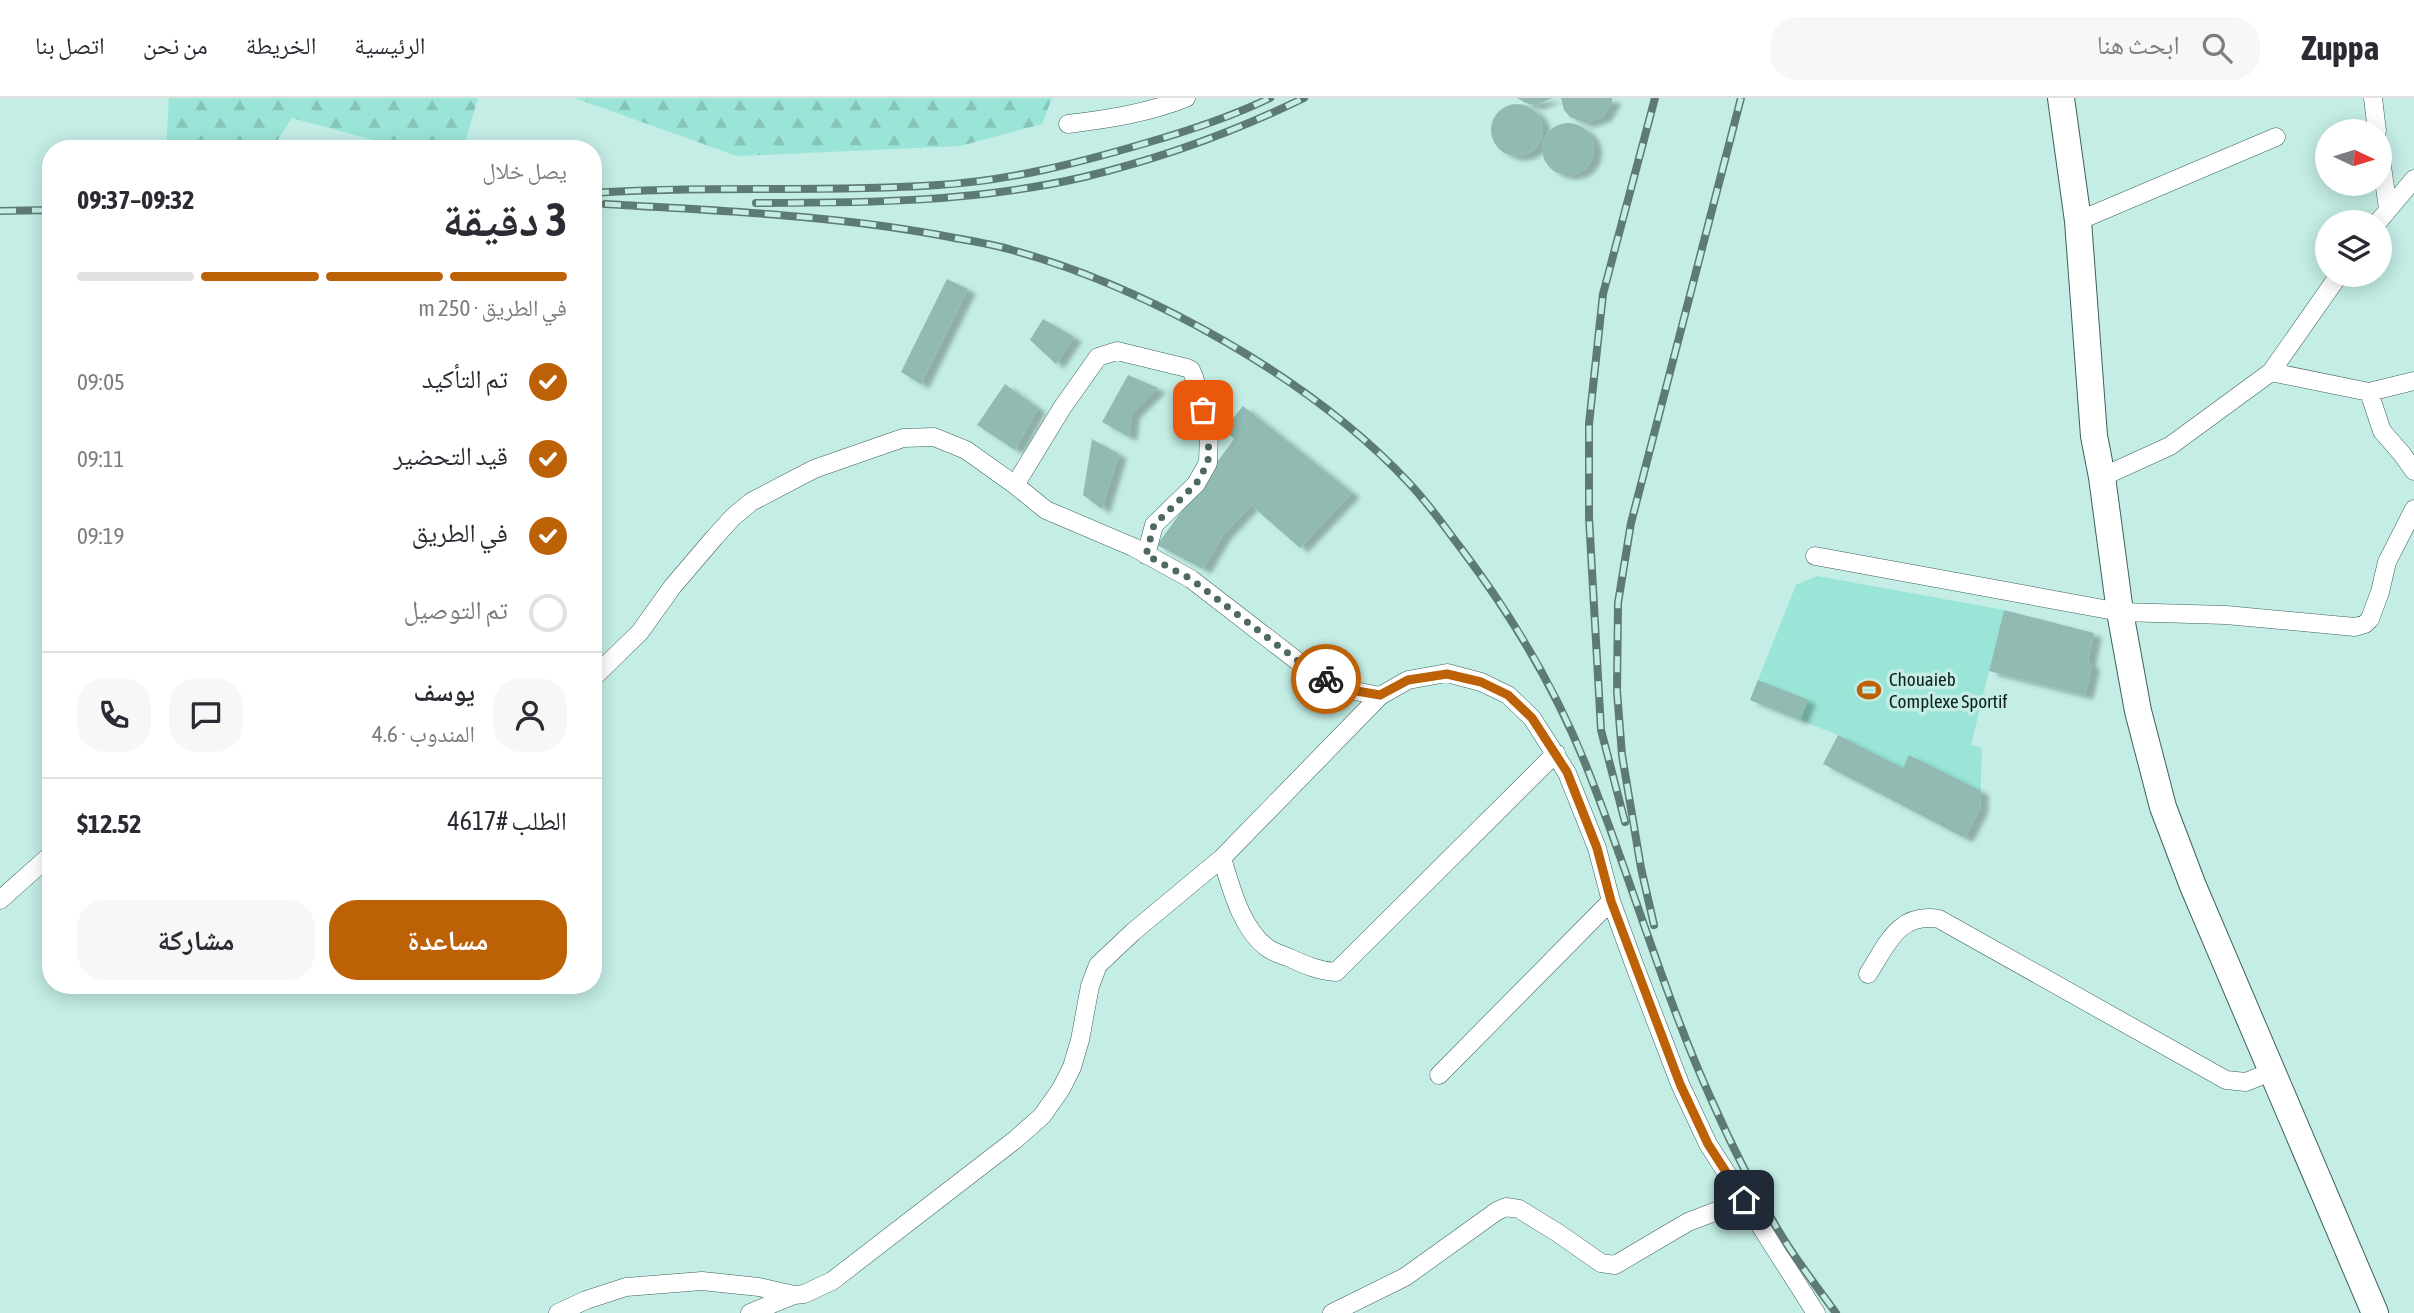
<!DOCTYPE html>
<html lang="ar">
<meta charset="utf-8">
<style>
body{margin:0;font-family:"Asap Condensed","Noto Naskh Arabic",sans-serif;background:#f7f7f7;color:#2b2b33;direction:rtl;height:100vh;display:flex;flex-direction:column;font-size:26px;white-space:nowrap}
*{box-sizing:border-box;margin:0}
p{font-size:23px;color:#7c7c81}
.icon{flex:none;width:38px;height:38px;fill:none;stroke:currentColor;stroke-width:2;stroke-linecap:round;stroke-linejoin:round}
.map{position:relative;flex:1;overflow:hidden;direction:ltr}
.sheet{position:absolute;left:42px;top:42px;width:560px;height:854px;display:flex;flex-direction:column;background:#fff;border-radius:28px;box-shadow:0 4px 18px #0003;direction:rtl}
.sheet>*{flex:none}
.needle{width:46px;rotate:94deg}
.tools{position:absolute;left:2315px;top:21px;display:grid;gap:14px}
.tools a{display:grid;place-items:center;width:77px;height:77px;border-radius:50%;background:#fff;box-shadow:0 4px 18px #0003;font-size:35px}
.pin{position:absolute;display:grid;place-items:center;width:60px;height:60px;color:#fff;margin:-30px;border-radius:14px;box-shadow:0 4px 10px #0006}
.courier{position:absolute;display:grid;place-items:center;width:70px;height:70px;margin:-35px;border:5px solid #bc6106;border-radius:50%;background:#fff;color:#222;box-shadow:0 2px 9px #0007}
.summary em{font-style:normal;font-weight:700}
.summary div{display:flex;flex-direction:column-reverse}
.summary{display:flex;align-items:center;justify-content:space-between;height:119px;padding:0 35px}
h1{font-size:46px;font-weight:700;line-height:52px}
.bar{display:grid;grid-template-columns:repeat(4,1fr);gap:10px 7px;align-content:center;height:84px;padding:0 35px}
.bar i{height:9px;border-radius:5px;background:#e1e1e2}
.bar .active{background:#bc6106}
.bar p{grid-column:span 4}
.line{display:flex;align-items:center;gap:18px;padding:0 35px;border-top:2px solid #e1e1e2}
.line div{flex:1}
.round{display:grid;place-items:center;flex:none;width:74px;height:74px;border-radius:28px;background:#f7f7f7}
ol{padding:0 35px;list-style:none}
li{display:flex;align-items:center;gap:21px;height:77px}
li p{margin-inline-start:auto}
li .icon{padding:7px;border-radius:50%;background:#bc6106;color:#fff;stroke-width:4}
li:last-child{color:#7c7c81}
li i{width:38px;height:38px;border:4px solid #e1e1e2;border-radius:50%}
.action{display:flex;gap:14px;margin-top:auto;padding:14px 35px}
.action a{flex:1;height:80px;border-radius:28px;background:#bc6106;color:#fff;font-size:28px;font-weight:700;line-height:80px;text-align:center}
.action a+a{background:#f7f7f7;color:#2b2b33}
header{display:flex;align-items:center;gap:42px;box-sizing:border-box;height:98px;padding:0 35px;background:#fff;border-bottom:2px solid #e1e1e2}
header strong{font-size:33px}
nav{display:flex;gap:38px;margin-inline-start:auto;font-size:24px}
.search{width:490px;height:63px;background:#f7f7f7;display:flex;align-items:center;gap:18px;box-sizing:border-box;padding:0 24px;border-radius:28px;color:#7c7c81;font-size:26px}
.map>svg:first-child{display:block}
.grass{fill:#9ae5d8}
.forest{fill:url(#forest-firs)}
.building{fill:#91bab3;filter:url(#shadow)}
.lines{fill:none;stroke-linecap:round;stroke-linejoin:round}
.street-casing{stroke:#3c625c;stroke-width:19}
.secondary-casing{stroke:#3c625c;stroke-width:28}
.street{stroke:#fff;stroke-width:18}
.secondary{stroke:#fff;stroke-width:26}
.rail-casing{stroke:#5e7a74;stroke-width:8}
.rail{stroke:#c3ede5;stroke-width:5;stroke-dasharray:16;stroke-linecap:butt}
.done{stroke:#4f6863;stroke-width:7;stroke-dasharray:0 12.6}
.route{stroke:#bc6106;stroke-width:9}
.labels{text-anchor:middle;dominant-baseline:central;stroke-width:7;stroke-linejoin:round;paint-order:stroke}
.poi-label{font-size:19px;fill:#10201d;stroke:#c3ede5;text-anchor:start}
</style>
<header>
<strong>Zuppa</strong>
<div class="search"><svg class="icon" aria-label="search" viewBox="0 0 24 24"><circle cx="10" cy="10" r="6"/><path d="M15 15l6 6"/></svg>ابحث هنا</div>
<nav><a>الرئيسية</a><a>الخريطة</a><a>من نحن</a><a>اتصل بنا</a></nav>
</header>
<div class="map">
<svg width="2414" height="1215" viewBox="0 0 2414 1215">
<defs>
<pattern id="forest-firs" width="22" height="20" patternUnits="userSpaceOnUse" patternTransform="scale(1.75)"><rect width="22" height="20" fill="#9ae5d8"/><path d="M5 1l3.5 6h-7zM16 11l3.5 6h-7z" fill="#84c4b9"/></pattern>
<filter id="shadow"><feDropShadow dx="8" dy="4.5" stdDeviation="2" flood-color="#0004"/></filter>
</defs>
<rect width="100%" height="100%" fill="#c3ede5"/>
<!-- grass -->
<path class="grass" d="M1817,478L2004,512L1971,647L1982,650L1980,711L1838,637L1750,602L1796,487Z"/>
<!-- forest -->
<path class="forest" d="M169,0H478L463,51H407L292,20L272,51H191L166,47Z
M575,0H1052L1042,26L960,48L737,58Z"/>
<!-- building -->
<path class="building" d="M1517,0H1553L1535,7L1526,5Z
M1561,0H1612V4L1603,19L1586,25L1570,19L1564,12Z
M1491 32a26 26 0 1 1 52 0a26 26 0 1 1-52 0Z
M1542 51a26 26 0 1 1 52 0a26 26 0 1 1-52 0Z
M947,181L968,191L921,286L901,274Z
M1043,221L1074,239L1056,266L1030,242Z
M1128,277L1158,290L1132,316L1129,339L1102,324Z
M1005,286L1038,310L1015,352L977,327Z
M1243,308L1352,395L1300,450L1251,407L1223,437L1203,471L1157,447L1234,341L1224,331Z
M1092,341L1119,356L1102,411L1083,397Z
M2004,512L2094,535L2088,563L2092,569L2085,597L1989,573Z
M1758,582L1808,602L1800,622L1750,602Z
M1838,637L1903,670L1909,657L1981,693L1980,711L1965,740L1823,666Z"/>
<g class="lines">
<!-- street casing -->
<g class="street-casing">
<path id="street" d="M2373,0L2377,33
M1068,26C1109,21 1148,15 1186,0
M2380,54L2388,111
M2078,123L2276,39
M2378,124L2414,81
M2271,274L2369,294L2414,283
M2369,294L2382,333L2402,356L2414,373
M2102,379L2170,348L2271,274L2339,177
M1015,387L1062,310L1098,259L1117,253L1187,270L1191,272L1194,279L1209,334L1208,365L1196,386L1154,427L1146,457
M1815,458L2120,514L2226,517L2355,529L2365,526L2370,521L2380,494L2387,464L2414,411
M593,580L640,534L673,488L714,440L733,419L751,404L814,371L903,340L934,339L966,352L1015,387L1046,412L1133,449L1191,481L1305,569L1345,591L1380,598
M1222,760C1231,790 1242,833 1269,851C1275,855 1283,857 1290,860C1305,867 1319,873 1336,874L1556,655
M0,802L46,761L51,760
M1868,876C1887,847 1898,814 1939,821L2226,982L2246,984L2273,973
M1439,977L1611,803
M558,1215L586,1202L626,1189L702,1183L759,1189L794,1197L804,1196L832,1183L1016,1041L1042,1018L1061,991L1072,969L1080,942L1090,888L1098,867L1133,834L1222,760L1380,598L1408,582L1447,575L1481,584L1508,597L1532,620L1567,675L1597,750L1611,803L1634,866L1680,986L1708,1046L1816,1215
M750,1215L794,1197
M1332,1215L1405,1179L1497,1113L1506,1109L1519,1111L1558,1135L1601,1165L1615,1167L1688,1124L1743,1103"/>
</g>
<!-- secondary casing -->
<g class="secondary-casing">
<path id="secondary" d="M2061,0L2078,123L2094,338L2102,379L2120,514L2138,613L2163,709L2193,788L2375,1215"/>
</g>
<!-- street -->
<use href="#street" class="street"/>
<!-- secondary -->
<use href="#secondary" class="secondary"/>
<!-- rail casing -->
<g class="rail-casing">
<path id="rail" d="M593,95C708,87 823,95 938,87C1009,83 1078,65 1146,45C1188,33 1231,19 1270,0
M756,105C865,105 977,104 1084,79C1159,61 1234,34 1304,0
M605,106C721,113 836,117 950,139C970,143 992,146 1012,152C1149,190 1312,281 1409,385C1428,405 1444,428 1460,449C1513,519 1555,589 1587,670C1631,780 1663,895 1712,1003C1734,1053 1759,1102 1788,1148C1803,1171 1820,1193 1836,1215
M0,113L51,112
M1625,724L1601,632L1589,419V326L1603,196L1655,0
M1654,827L1641,770L1622,657L1617,593L1618,505L1631,425L1741,0"/>
</g>
<!-- rail -->
<use href="#rail" class="rail"/>
</g>
<g class="lines">
<!-- done -->
<path class="done" d="M1203,312L1209,334L1208,365L1196,386L1154,427L1146,457L1191,481L1306,569L1326,581"/>
<!-- route -->
<path class="route" d="M1326,581L1345,591L1380,597L1408,582L1447,576L1481,584L1508,597L1532,620L1567,674L1597,750L1611,803L1680,986L1708,1046L1744,1102"/>
</g>
<!-- icons -->
<defs>
<g id="stadium-bare" transform="scale(1.89)"><path d="M0-5a6.5 5 0 1 0 0 10a6.5 5 0 1 0 0-10ZM-3.5-1.8h7v3.6h-7Z" fill="#bc6106" stroke="#c3ede5" stroke-width="2.5" paint-order="stroke"/></g>
</defs>
<g fill-rule="evenodd">
<use href="#stadium-bare" x="1869" y="592"/>
</g>
<g class="labels">
<!-- poi labels -->
<g class="poi-label">
<text x="1889" y="581">Chouaieb<tspan x="1889" dy="22">Complexe Sportif</tspan></text>
</g>
</g>
</svg>
<div class="tools">
<a><svg class="needle" viewBox="-14 -14 28 28"><path d="M0-13l5 13h-10z" fill="#e53935"/><path d="M0 13l5-13h-10z" fill="#7c7c81"/></svg></a>
<a><svg class="icon" aria-label="layers" viewBox="0 0 24 24"><path d="M12 4l9 5-9 5-9-5zM3 14l9 5 9-5"/></svg></a>
</div>
<div class="pin" style="left:1203px;top:312px;background:#ea580c"><svg class="icon" aria-label="bag" viewBox="0 0 24 24"><path d="M5 8h14l-1 12H6zM9 8a3 3 0 0 1 6 0"/></svg></div>
<div class="pin" style="left:1744px;top:1102px;background:#1f2937"><svg class="icon" aria-label="home" viewBox="0 0 24 24"><path d="M3 11l9-7 9 7M6 9v11h12V9"/></svg></div>
<div class="courier" style="left:1326px;top:581px"><svg class="icon" aria-label="bike" viewBox="0 0 24 24"><circle cx="6" cy="16" r="4"/><circle cx="18" cy="16" r="4"/><path d="M6 16l4-8h5l3 8M10 8l3 8H6M13 5h3"/></svg></div>
<section class="sheet">
<div class="summary"><div><h1>3 دقيقة</h1><p>يصل خلال</p></div><em>09:32–09:37</em></div>
<div class="bar"><i class="active"></i><i class="active"></i><i class="active"></i><i></i><p>في الطريق · 250 m</p></div>
<ol>
<li><svg class="icon" aria-label="check" viewBox="0 0 24 24"><path d="M5 12l5 5 9-10"/></svg>تم التأكيد<p>09:05</p></li>
<li><svg class="icon" aria-label="check" viewBox="0 0 24 24"><path d="M5 12l5 5 9-10"/></svg>قيد التحضير<p>09:11</p></li>
<li><svg class="icon" aria-label="check" viewBox="0 0 24 24"><path d="M5 12l5 5 9-10"/></svg>في الطريق<p>09:19</p></li>
<li><i></i>تم التوصيل</li>
</ol>
<div class="line" style="height:126px"><a class="round"><svg class="icon" aria-label="person" viewBox="0 0 24 24"><circle cx="12" cy="8" r="4"/><path d="M4 21q1-7 8-7t8 7"/></svg></a><div><b>يوسف</b><p>المندوب · 4.6</p></div><a class="round"><svg class="icon" aria-label="chat" viewBox="0 0 24 24"><path d="M4 5h16v11H9l-5 4z"/></svg></a><a class="round"><svg class="icon" aria-label="phone" viewBox="0 0 24 24"><path d="M5 4h4l2 5-3 2q2 4 5 5l2-3 5 2v4C11 20 4 13 5 4z"/></svg></a></div>
<div class="line" style="height:91px"><div>الطلب #4617</div><b>$12.52</b></div>
<div class="action"><a>مساعدة</a><a>مشاركة</a></div>
</section>
</div>
